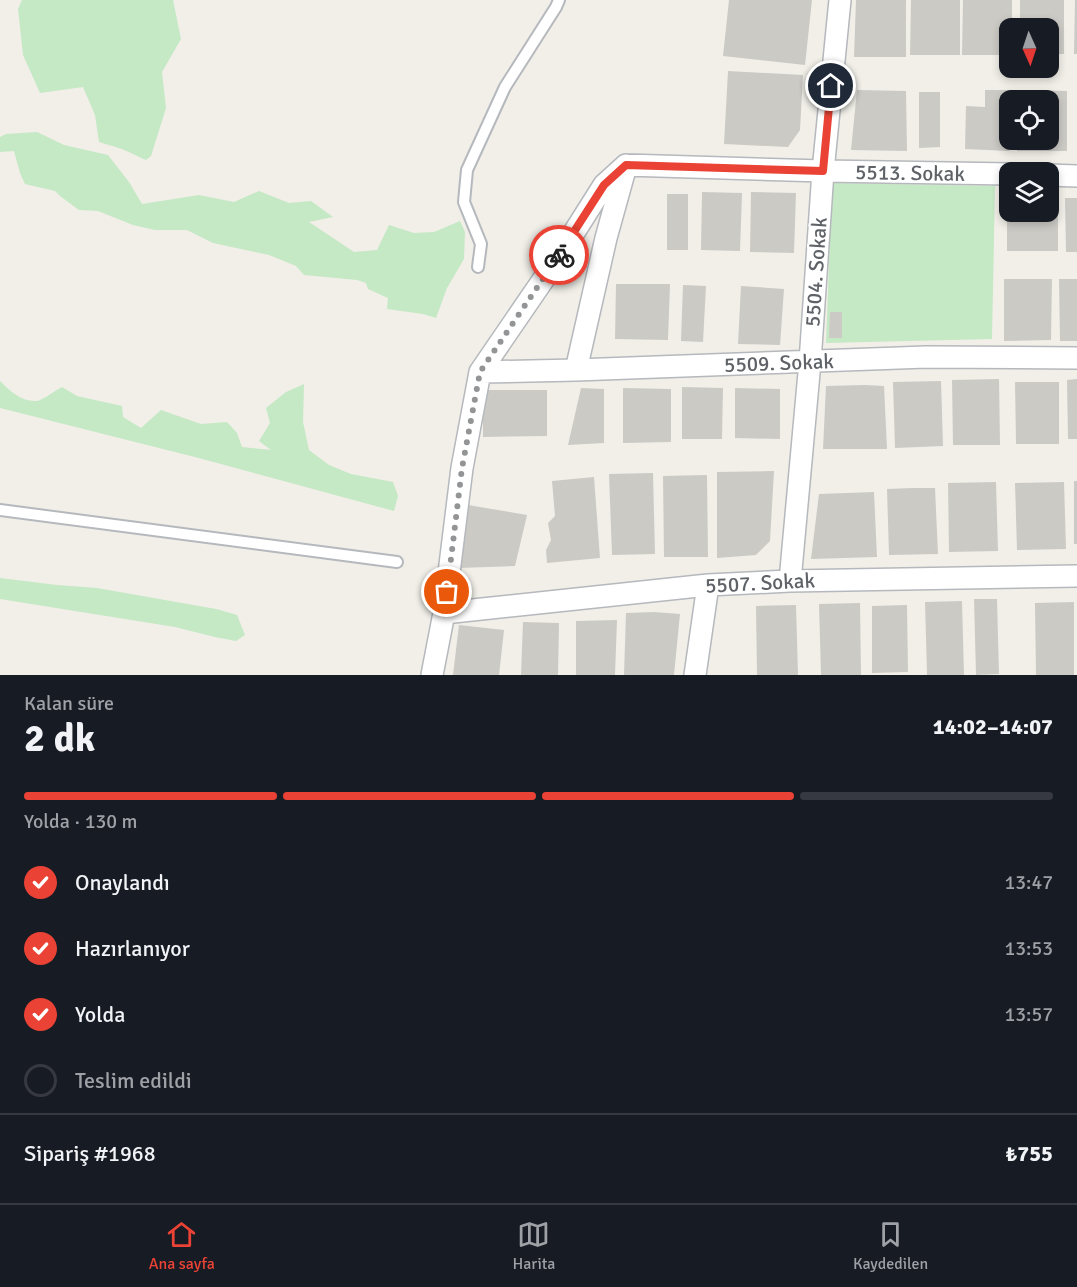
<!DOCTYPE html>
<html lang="tr">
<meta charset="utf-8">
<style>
body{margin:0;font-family:Signika,sans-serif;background:#242831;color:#f1f3f6;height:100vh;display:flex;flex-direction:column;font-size:22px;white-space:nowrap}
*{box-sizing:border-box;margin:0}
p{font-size:20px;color:#9ea1a6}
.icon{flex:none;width:33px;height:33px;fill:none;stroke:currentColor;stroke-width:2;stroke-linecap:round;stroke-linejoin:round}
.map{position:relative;height:675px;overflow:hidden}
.sheet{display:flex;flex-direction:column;background:#171b24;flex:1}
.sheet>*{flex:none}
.needle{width:39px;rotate:177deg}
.tools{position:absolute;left:999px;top:18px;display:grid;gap:12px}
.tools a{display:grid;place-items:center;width:60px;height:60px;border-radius:12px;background:#171b24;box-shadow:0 3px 9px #0003;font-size:30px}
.pin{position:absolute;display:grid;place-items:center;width:51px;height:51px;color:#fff;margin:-26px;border:3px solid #fff;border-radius:50%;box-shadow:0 2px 6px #0007}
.courier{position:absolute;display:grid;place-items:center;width:60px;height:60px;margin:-30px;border:4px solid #ea4335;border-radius:50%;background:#fff;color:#222;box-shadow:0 2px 8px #0007}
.headline em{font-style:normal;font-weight:700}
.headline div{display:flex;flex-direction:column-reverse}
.headline{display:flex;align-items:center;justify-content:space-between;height:102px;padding:0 24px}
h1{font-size:39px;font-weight:700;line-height:45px}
.bar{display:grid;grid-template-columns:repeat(4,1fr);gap:9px 6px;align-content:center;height:72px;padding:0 24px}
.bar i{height:8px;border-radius:4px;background:#363941}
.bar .active{background:#ea4335}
.bar p{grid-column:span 4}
.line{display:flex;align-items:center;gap:15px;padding:0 24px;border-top:2px solid #363941}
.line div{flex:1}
ol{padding:0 24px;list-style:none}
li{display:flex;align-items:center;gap:18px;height:66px}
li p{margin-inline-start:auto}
li .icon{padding:6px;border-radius:50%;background:#ea4335;color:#fff;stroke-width:4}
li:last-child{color:#9ea1a6}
li i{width:33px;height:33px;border:3px solid #363941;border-radius:50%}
.tabs{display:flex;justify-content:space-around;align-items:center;height:84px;border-top:2px solid #363941;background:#171b24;font-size:16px;color:#9ea1a6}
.tabs a{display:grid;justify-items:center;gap:3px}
.tabs .active{color:#ea4335}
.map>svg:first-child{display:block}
.green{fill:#c5e8c5}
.building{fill:#cccac5}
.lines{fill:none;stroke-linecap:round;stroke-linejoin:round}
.service-casing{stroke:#b5b8bc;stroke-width:14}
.minor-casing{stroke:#b5b8bc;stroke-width:24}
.service{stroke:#fff;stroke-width:10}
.minor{stroke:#fff;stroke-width:21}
.done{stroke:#929495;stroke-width:6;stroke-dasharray:0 10.8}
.route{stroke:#ea4335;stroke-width:8}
.labels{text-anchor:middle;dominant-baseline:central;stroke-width:4.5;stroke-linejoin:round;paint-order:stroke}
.street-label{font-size:21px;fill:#5f6368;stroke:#fff}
</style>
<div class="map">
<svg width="1077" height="675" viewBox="0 0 1077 675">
<rect width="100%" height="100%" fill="#f1efe8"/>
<!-- green -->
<path class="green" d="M22,0H173L181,39L162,72L166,108L151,156L146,160L122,149L99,142L95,115L83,87L40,93L23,55L18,9Z
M37,132L64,145L108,155L129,182L142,204L199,195L234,202L259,191L289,203L311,201L333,217L309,222L354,252L377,250L389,225L414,233L434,232L460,221L465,232L464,259L447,288L436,318L423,314L387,309L388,298L368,289L366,283L357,280L304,275L296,266L269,255L213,243L187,230H155L133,225L98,211L79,210L60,196L55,191L25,184L20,173L14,151L0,152V137L6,134Z
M832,183L995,186L992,339L826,343Z
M0,381C10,391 21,402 37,401C43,400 56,390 62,387L77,396L122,406L123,417L141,428L161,410L201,424L227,422L237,433L242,447L271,450L259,441L270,423L266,408L286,392L304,384L303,422L309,450L329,465L351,474L393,482L398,496L394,511L195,457L0,408Z
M0,578L57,585L97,588L216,609L237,615L245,635L236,641L215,637L175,627L0,599Z"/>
<!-- building -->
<path class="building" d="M729,0H812L805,65L723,56Z
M856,0H906V57H854Z
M911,0H960V55H910Z
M963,0H1012V28H1010V55H962Z
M1020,0H1064V54H1048V28H1020Z
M1075,0H1077V54H1074Z
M728,71L803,75L800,130L788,147L724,144Z
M857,90L906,91L907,151L851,150Z
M985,90H1011L1009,151L965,149L966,106L985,107Z
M1017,90L1067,91V151H1017V140H1048V100H1017Z
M919,92H940V147L919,148Z
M702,192L742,193L740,251L701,250Z
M751,192L796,193L794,253L750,252Z
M667,194H688V250H667Z
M1007,196H1010V212H1048V196H1058V251H1007Z
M1065,198H1077V252H1066Z
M1004,279H1052L1051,340L1004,341Z
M1059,279H1077V341H1060Z
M616,284H670L668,340L615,339Z
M683,285L706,286L703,342L681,341Z
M741,286L784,289L780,345L738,344Z
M830,312H842V338H829Z
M999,379L1000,445H953L952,380Z
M1077,379V439H1068L1067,380Z
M941,381L943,446L895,448L893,382Z
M1015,382H1059V444H1016Z
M865,385L884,386L887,449H823L826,386Z
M682,387L723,388L722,439H682Z
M581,388L604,389V443L568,445Z
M623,388L671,389V442L623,443Z
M735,388L780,389V439L735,438Z
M483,390H547V436L483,437Z
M774,471L770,541L756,555L717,558V472Z
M653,473L655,554L612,555L609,474Z
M707,475L708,557H664L663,476Z
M594,477L600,558L547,563L546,550L551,540L548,523L555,516L552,481Z
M1074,481H1077V544H1074Z
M996,482L998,551L949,552L948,483Z
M1064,482L1066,549L1017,550L1015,483Z
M912,488H935L938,554L889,555L887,489Z
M874,492L877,557L811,559L819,494Z
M468,505L527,515L515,566L458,568Z
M974,599H997L999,674L976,675Z
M962,601L964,675H927L925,602Z
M1074,602V675H1036L1035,603Z
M860,603L861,675H821L819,604Z
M796,605L798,675H757L756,606Z
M907,605L908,672L872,673V606Z
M654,612L680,614L674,675H624L626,613Z
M617,620L615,675H576V621Z
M523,622L559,623L558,675H521Z
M459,625L504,630L499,675H453Z"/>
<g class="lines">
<!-- service casing -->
<g class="service-casing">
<path id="service" d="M478,267L481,244L464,202L467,170L505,87L556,7L559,0
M0,510L397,562"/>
</g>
<!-- minor casing -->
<g class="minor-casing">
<path id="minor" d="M626,165L823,171L1010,174
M1048,175L1077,176
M576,370L606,238L626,166
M480,372L576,370L926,357L1077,358
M790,581L810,362L823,171L840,0
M444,613L708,585L790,581L1077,576
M432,675L444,613L462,468L480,372L556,261L604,185L626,165
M695,675L708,585"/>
</g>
<!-- service -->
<use href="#service" class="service"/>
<!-- minor -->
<use href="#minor" class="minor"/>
</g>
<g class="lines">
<!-- done -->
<path class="done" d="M447,592L462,468L480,372L559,255"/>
<!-- route -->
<path class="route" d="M559,255L604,185L626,165L823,171L831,86"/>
</g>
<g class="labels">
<!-- street labels -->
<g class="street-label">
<text transform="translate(910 173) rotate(1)">5513. Sokak</text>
<text transform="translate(816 272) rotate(-86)">5504. Sokak</text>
<text transform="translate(779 363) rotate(-2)">5509. Sokak</text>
<text transform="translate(760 583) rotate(-3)">5507. Sokak</text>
</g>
</g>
</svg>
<div class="tools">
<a><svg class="needle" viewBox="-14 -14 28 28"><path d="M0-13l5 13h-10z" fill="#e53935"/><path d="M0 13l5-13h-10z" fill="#9ea1a6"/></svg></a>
<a><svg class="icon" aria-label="locate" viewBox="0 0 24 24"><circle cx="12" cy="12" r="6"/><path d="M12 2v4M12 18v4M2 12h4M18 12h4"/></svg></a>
<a><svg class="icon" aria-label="layers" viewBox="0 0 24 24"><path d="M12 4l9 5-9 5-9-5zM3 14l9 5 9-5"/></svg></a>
</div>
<div class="pin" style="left:447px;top:592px;background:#ea580c"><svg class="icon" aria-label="bag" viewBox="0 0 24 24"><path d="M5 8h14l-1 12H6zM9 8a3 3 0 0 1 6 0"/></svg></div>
<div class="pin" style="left:831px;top:86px;background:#1f2937"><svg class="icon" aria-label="home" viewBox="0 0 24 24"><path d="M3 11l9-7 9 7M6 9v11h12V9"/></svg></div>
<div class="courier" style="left:559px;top:255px"><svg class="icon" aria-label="bike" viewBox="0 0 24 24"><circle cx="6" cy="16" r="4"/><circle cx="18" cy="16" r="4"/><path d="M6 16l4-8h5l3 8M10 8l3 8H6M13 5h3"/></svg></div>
</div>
<section class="sheet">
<div class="headline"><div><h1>2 dk</h1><p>Kalan süre</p></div><em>14:02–14:07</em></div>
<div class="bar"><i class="active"></i><i class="active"></i><i class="active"></i><i></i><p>Yolda · 130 m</p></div>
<ol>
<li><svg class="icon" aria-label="check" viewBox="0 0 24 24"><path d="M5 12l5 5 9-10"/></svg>Onaylandı<p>13:47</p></li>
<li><svg class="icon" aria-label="check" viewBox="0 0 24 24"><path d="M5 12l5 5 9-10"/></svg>Hazırlanıyor<p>13:53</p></li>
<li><svg class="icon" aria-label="check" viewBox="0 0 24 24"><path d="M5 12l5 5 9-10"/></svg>Yolda<p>13:57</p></li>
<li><i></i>Teslim edildi</li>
</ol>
<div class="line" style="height:78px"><div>Sipariş #1968</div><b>₺755</b></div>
</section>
<nav class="tabs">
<a class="active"><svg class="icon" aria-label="home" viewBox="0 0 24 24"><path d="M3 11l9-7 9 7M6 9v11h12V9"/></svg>Ana sayfa</a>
<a><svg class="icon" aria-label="map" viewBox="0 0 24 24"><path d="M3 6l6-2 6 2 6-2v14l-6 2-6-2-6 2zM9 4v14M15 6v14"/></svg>Harita</a>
<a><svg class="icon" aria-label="saved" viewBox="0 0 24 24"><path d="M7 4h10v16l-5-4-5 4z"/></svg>Kaydedilen</a>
</nav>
